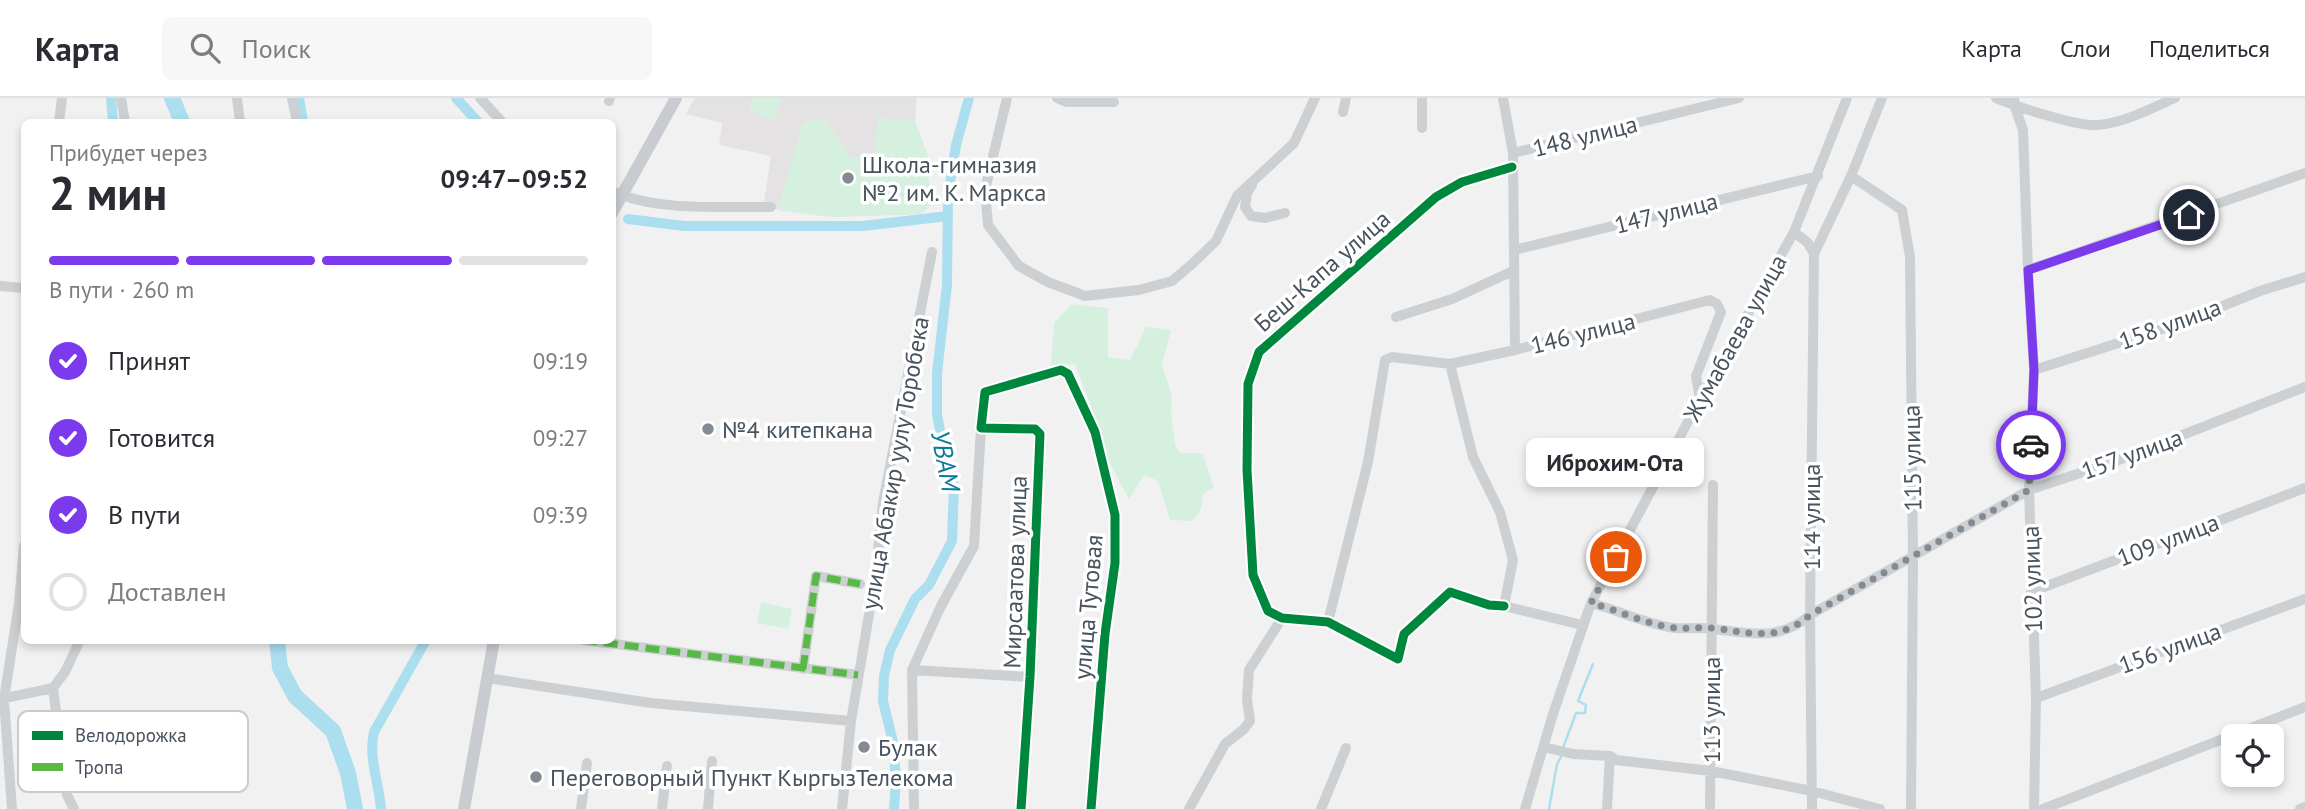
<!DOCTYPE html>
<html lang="ru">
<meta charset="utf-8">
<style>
body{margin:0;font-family:"PT Sans",sans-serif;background:#f7f7f7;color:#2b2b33;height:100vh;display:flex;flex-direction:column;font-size:26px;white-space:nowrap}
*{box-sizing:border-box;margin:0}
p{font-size:23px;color:#7c7c81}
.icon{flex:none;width:38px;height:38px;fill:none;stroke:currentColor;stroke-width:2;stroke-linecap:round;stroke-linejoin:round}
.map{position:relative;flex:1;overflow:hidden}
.sheet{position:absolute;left:21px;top:21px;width:595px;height:525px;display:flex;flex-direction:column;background:#fff;border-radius:10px;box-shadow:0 4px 10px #0003}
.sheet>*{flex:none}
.controls{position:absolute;left:2221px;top:626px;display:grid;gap:14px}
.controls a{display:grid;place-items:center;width:63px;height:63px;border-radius:10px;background:#fff;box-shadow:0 4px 10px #0003;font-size:35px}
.pin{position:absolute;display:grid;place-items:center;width:60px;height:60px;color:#fff;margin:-30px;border:4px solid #fff;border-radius:50%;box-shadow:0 2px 7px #0007}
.courier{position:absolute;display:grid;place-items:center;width:70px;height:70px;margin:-35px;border:5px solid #7c3aed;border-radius:50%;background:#fff;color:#222;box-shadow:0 2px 9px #0007}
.bubble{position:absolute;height:49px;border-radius:10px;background:#fff;box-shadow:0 4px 10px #0003;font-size:23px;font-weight:700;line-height:49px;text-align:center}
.overview em{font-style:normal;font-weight:700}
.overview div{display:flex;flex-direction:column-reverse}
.overview{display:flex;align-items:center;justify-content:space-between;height:119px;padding:0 28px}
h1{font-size:46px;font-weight:700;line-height:52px}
.bar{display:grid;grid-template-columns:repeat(4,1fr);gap:10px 7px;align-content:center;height:84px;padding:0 28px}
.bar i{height:9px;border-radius:5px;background:#e1e1e2}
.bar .on{background:#7c3aed}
.bar p{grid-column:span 4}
ol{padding:0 28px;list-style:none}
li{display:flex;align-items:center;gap:21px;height:77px}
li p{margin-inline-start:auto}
li .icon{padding:7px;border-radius:50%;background:#7c3aed;color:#fff;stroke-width:4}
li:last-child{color:#7c7c81}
li i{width:38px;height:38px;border:4px solid #e1e1e2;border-radius:50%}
header{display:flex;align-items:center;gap:42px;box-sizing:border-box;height:98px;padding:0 35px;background:#fff;border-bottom:2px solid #e1e1e2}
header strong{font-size:33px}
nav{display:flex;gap:38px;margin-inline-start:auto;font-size:24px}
.search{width:490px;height:63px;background:#f7f7f7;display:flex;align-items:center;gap:18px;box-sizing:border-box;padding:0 24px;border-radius:10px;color:#7c7c81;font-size:26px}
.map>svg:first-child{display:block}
.education{fill:#e4e2e3}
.green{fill:#d6f0e0}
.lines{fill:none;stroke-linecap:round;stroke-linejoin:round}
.stream{stroke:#abdeee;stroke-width:2.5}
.canal{stroke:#abdeee;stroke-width:10}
.river{stroke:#abdeee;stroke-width:16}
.minor{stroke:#cdd0d2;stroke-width:10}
.major{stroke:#c8ccd0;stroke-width:12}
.quiet{stroke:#58b947;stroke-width:7;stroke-dasharray:14 7;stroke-linecap:butt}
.cycleway-casing{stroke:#fff;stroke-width:13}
.cycleway{stroke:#00873e;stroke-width:9}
.done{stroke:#848a91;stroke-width:7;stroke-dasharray:0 12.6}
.route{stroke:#7c3aed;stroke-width:9}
.poi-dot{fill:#848a91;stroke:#fff;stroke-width:2.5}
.labels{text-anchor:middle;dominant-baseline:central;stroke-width:7;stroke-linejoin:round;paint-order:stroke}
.street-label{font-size:24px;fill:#48535e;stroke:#fff}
.poi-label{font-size:24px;fill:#48535e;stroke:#fff;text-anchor:start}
.water-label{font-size:26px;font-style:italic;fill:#0c7c9d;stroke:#fff}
.key{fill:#fff;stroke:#c8cbcf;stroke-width:2}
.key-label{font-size:19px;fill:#48535e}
</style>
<header>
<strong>Карта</strong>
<div class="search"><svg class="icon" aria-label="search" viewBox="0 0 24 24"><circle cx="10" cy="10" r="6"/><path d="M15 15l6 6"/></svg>Поиск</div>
<nav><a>Карта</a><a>Слои</a><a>Поделиться</a></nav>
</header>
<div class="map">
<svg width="2305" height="711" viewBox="0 0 2305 711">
<rect width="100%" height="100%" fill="#f2f1f1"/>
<!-- education -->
<path class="education" d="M695,0H917L915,23L928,58L930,108L921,116L832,119L778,112L764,103L771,58L719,47L722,25L686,16Z"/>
<!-- green -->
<path class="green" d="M753,0H782L775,22L749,13Z
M878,20L915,23L928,58L930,108L921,116L832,119L778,112L803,24L826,22L850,59L874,57Z
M1072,206L1108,210V259L1130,262L1146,229L1171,232L1162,267L1172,298L1171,315L1175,347L1180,355H1203L1214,390L1203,396L1201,411L1193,423L1170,422L1158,383L1144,377L1129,401L1110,366L1092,311L1075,266L1051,267L1054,225Z
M761,504L792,511L788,531L757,525Z"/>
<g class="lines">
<!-- stream -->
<path class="stream" d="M1563,650L1576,615H1585L1586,607L1578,603L1593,566
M1549,711L1557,666L1562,657"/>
<!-- canal -->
<path class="canal" d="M111,0L113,24
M299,0L303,24
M456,0L478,24
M628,121L684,128H863L948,118
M381,711C379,685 368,659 374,634L426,542
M894,711L896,681L893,644L883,603L884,578L890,552L915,501L929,487L952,443L954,387L945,357L937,317V275L947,187L948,98L956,47L969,0"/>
<!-- river -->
<path class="river" d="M172,0L182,24
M277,542L280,570L295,598L333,633L348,675L355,711"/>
<!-- minor -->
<path class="minor" d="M121,0L125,24
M237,0L240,24
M292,0L297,24
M480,0L502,24
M1007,0L985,92L988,127L1019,168L1048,184L1085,198L1139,192L1172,183L1191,167L1216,143L1237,98L1294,45L1315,0
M1057,0L1066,4H1114
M1422,0V30
M1503,0L1513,55L1515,252L1710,202L1717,206L1721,214L1696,278L1700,301
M1996,0C2014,8 2079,29 2097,27C2124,25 2150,11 2175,0
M2014,0L2015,9L2023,32L2028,172L2034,272L2029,392L2036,600L2034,711
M609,3L610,0
M1343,14L1346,0
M59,24L62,0
M1513,55L1739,0
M1851,78L1902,112L1910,159L1913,460L1911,711
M1252,87L1247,95L1245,109L1251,118L1265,120L1285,115
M612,93C657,114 722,108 771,109
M1794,134L1808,145L1814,156L1810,517L1812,711
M1514,152L1818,78
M1814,156L1851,78L1882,0
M2028,172L2305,75
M0,188L24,190
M1396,219L1452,201L1513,173
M1450,266L1473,359L1500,414L1513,462L1504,508L1582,527
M2034,272L2178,226L2260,193L2305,179
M2031,494L2305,390
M1591,505C1618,512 1648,527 1675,530C1687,531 1700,529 1713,531C1750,535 1779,544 1810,517L2029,392L2116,363L2305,289
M1504,508L1489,507L1450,494L1404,536L1398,561L1328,524L1282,520L1268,513L1253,477L1247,372L1248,286L1259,254L1436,99L1462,84L1512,69
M1328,524L1368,364L1385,262L1392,259L1450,266L1515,252
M583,542L858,577
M803,571L816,478L860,486
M912,572L1030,579
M487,580L651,605L851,623
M53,590L67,697L74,711
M2036,600L2305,501
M0,601L53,590L65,574L80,542
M1544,649L1573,656L1610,658L1616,662L1711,673L1812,693L1880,711
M12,711L4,601L19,505L24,448
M581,711L587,665
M662,711L667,668
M708,711L712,663
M842,711L851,623L875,481L883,404L932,154
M914,711L912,572L941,508L974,448L981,330
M1021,711L1030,579L1040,336L1035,331L981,330L985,294L1061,272L1068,276L1095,334L1115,417V465L1105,536L1091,711
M1189,711L1225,646L1244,631L1250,623L1247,601L1249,572L1282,520
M1321,711L1346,650
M1525,711L1553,616L1591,505L1700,301L1794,134L1847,0
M1607,711L1610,658
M1710,711L1713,387
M2043,711L2305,609
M2300,711L2305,709"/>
<!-- major -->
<path class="major" d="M612,115L676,0
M464,711L494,542"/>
<!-- quiet -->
<path class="quiet" d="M583,542L858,577
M803,571L816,478L860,486"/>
<!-- cycleway casing -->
<g class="cycleway-casing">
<path id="cycleway" d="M1504,508L1489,507L1450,494L1404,536L1398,561L1328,524L1282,520L1268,513L1253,477L1247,372L1248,286L1259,254L1436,99L1462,84L1512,69
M1021,711L1030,579L1040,336L1035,331L981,330L985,294L1061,272L1068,276L1095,334L1115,417V465L1105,536L1091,711"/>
</g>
<!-- cycleway -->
<use href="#cycleway" class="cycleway"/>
</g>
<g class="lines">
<!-- done -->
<path class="done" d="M1616,459L1591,505C1618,512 1648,527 1675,530C1687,531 1700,529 1713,530C1750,535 1780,544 1810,517L2029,392L2031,347"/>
<!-- route -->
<path class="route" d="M2031,347L2034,272L2028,172L2189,117"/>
</g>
<!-- markers -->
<g class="poi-dot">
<circle cx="848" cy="80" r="7"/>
<circle cx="708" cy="331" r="7"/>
<circle cx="864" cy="649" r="7"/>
<circle cx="536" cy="679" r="7"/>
</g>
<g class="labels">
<!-- street labels -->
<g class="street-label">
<text transform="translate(1585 38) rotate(-14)">148 улица</text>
<text transform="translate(1666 115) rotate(-14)">147 улица</text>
<text transform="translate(1322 173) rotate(-41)">Беш-Капа улица</text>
<text transform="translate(2170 226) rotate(-20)">158 улица</text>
<text transform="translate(1583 235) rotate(-14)">146 улица</text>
<text transform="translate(1735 240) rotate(-61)">Жумабаева улица</text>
<text transform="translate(2132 356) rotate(-20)">157 улица</text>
<text transform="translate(1912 360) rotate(-91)">115 улица</text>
<text transform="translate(895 365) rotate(-80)">улица Абакир уулу Торобека</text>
<text transform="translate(1811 419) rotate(-90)">114 улица</text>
<text transform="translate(2168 442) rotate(-21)">109 улица</text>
<text transform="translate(1015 474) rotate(-88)">Мирсаатова улица</text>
<text transform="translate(2032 481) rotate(-92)">102 улица</text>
<text transform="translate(1088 509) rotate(-85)">улица Тутовая</text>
<text transform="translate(2170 550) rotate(-20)">156 улица</text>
<text transform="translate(1711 612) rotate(-90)">113 улица</text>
</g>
<!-- poi labels -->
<g class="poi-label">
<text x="862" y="66">Школа-гимназия<tspan x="862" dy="28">№2 им. К. Маркса</tspan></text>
<text x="722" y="331">№4 китепкана</text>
<text x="878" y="649">Булак</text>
<text x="550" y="679">Переговорный Пункт КыргызТелекома</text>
</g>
<!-- water labels -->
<g class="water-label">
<text transform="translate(946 363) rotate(79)">УВАМ</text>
</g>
</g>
<!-- legend -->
<rect x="18" y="613" width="230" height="81" rx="10" class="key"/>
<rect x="32" y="633" width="31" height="9" fill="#00873e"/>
<rect x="32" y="665" width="31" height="8" fill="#58b947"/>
<g class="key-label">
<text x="75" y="644">Велодорожка</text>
<text x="75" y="676">Тропа</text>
</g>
</svg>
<div class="controls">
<a><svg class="icon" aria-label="locate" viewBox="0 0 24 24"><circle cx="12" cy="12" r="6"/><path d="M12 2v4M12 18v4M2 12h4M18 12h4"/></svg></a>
</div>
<div class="pin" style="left:1616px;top:459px;background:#ea580c"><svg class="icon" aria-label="bag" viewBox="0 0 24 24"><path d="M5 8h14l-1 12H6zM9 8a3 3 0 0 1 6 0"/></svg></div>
<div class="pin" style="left:2189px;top:117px;background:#1f2937"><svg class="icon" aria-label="home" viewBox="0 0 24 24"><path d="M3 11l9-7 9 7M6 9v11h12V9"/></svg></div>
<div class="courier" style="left:2031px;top:347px"><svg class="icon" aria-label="car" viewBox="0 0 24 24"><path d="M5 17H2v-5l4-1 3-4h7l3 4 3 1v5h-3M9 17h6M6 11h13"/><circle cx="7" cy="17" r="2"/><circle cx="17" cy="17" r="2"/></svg></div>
<div class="bubble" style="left:1526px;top:340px;width:178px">Иброхим-Ота</div>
<section class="sheet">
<div class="overview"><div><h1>2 мин</h1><p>Прибудет через</p></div><em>09:47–09:52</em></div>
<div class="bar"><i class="on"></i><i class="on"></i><i class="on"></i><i></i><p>В пути · 260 m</p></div>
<ol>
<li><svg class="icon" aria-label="check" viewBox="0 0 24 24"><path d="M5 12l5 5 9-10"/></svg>Принят<p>09:19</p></li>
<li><svg class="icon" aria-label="check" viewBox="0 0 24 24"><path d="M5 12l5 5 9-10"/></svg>Готовится<p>09:27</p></li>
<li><svg class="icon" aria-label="check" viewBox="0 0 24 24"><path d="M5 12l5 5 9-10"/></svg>В пути<p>09:39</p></li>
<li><i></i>Доставлен</li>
</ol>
</section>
</div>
